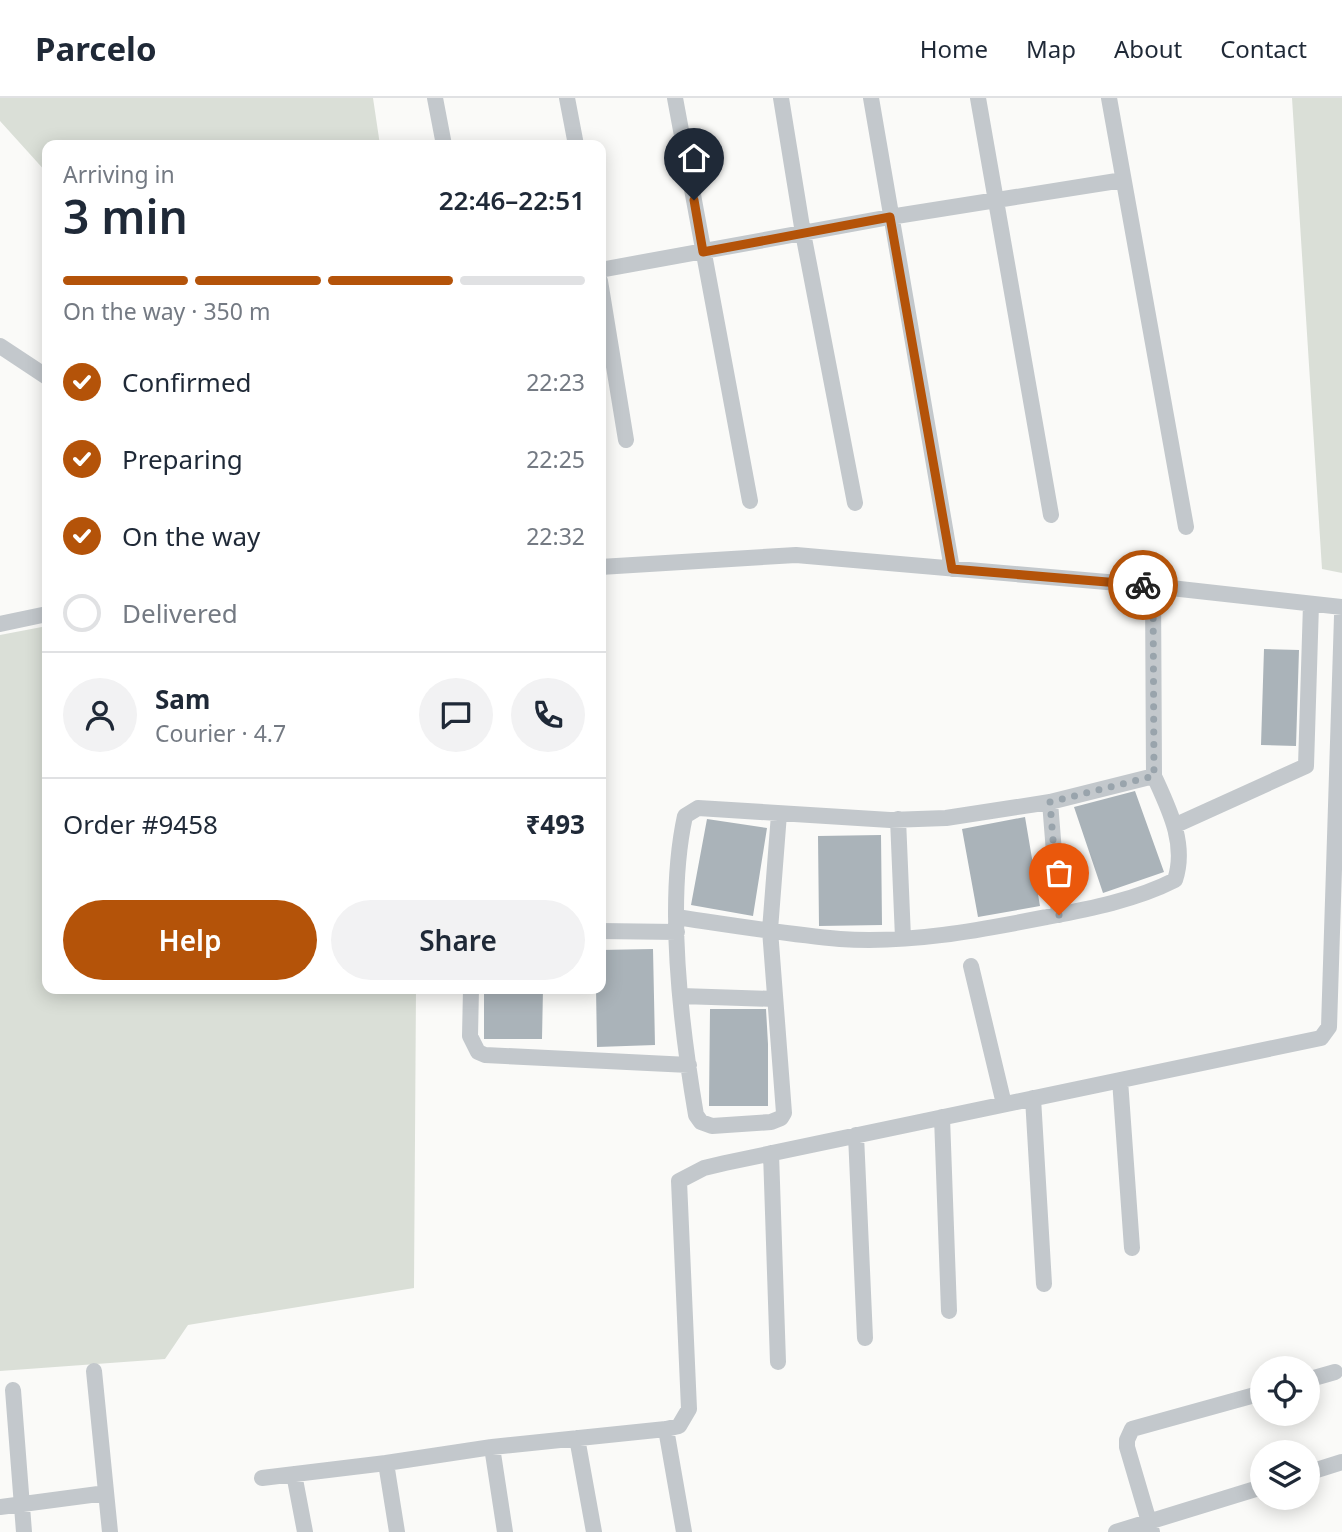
<!DOCTYPE html>
<meta charset="utf-8">
<style>
body{margin:0;font-family:"Noto Sans",sans-serif;background:#f2f2f3;color:#1f2937;height:100vh;display:flex;flex-direction:column;font-size:26px;white-space:nowrap}
*{box-sizing:border-box;margin:0}
p{font-size:23px;color:#747a83}
.icon{flex:none;width:38px;height:38px;fill:none;stroke:currentColor;stroke-width:2;stroke-linecap:round;stroke-linejoin:round}
.map{position:relative;flex:1;overflow:hidden}
.drawer{position:absolute;left:42px;top:42px;width:564px;height:854px;display:flex;flex-direction:column;background:#fff;border-radius:14px;box-shadow:0 4px 18px #0003}
.drawer>*{flex:none}
.fabs{position:absolute;left:1250px;top:1258px;display:grid;gap:14px}
.fabs a{display:grid;place-items:center;width:70px;height:70px;border-radius:50%;background:#fff;box-shadow:0 4px 18px #0003;font-size:35px}
.pin{position:absolute;display:grid;place-items:center;width:60px;height:60px;color:#fff;margin:-72px -30px;border-radius:50% 50% 50% 0;rotate:-45deg;box-shadow:0 0 7px #0007}
.pin .icon{rotate:45deg}
.courier{position:absolute;display:grid;place-items:center;width:70px;height:70px;margin:-35px;border:5px solid #b45309;border-radius:50%;background:#fff;color:#222;box-shadow:0 2px 9px #0007}
.head em{font-style:normal;font-weight:600}
.head div{display:flex;flex-direction:column-reverse}
.head{display:flex;align-items:center;justify-content:space-between;height:119px;padding:0 21px}
h1{font-size:46px;font-weight:600;line-height:52px}
.bar{display:grid;grid-template-columns:repeat(4,1fr);gap:10px 7px;align-content:center;height:84px;padding:0 21px}
.bar i{height:9px;border-radius:5px;background:#e0e1e3}
.bar .current{background:#b45309}
.bar p{grid-column:span 4}
.line{display:flex;align-items:center;gap:18px;padding:0 21px;border-top:2px solid #e0e1e3}
.line div{flex:1}
.round{display:grid;place-items:center;flex:none;width:74px;height:74px;border-radius:37px;background:#f2f2f3}
ol{padding:0 21px;list-style:none}
li{display:flex;align-items:center;gap:21px;height:77px}
li p{margin-inline-start:auto}
li .icon{padding:7px;border-radius:50%;background:#b45309;color:#fff;stroke-width:4}
li:last-child{color:#747a83}
li i{width:38px;height:38px;border:4px solid #e0e1e3;border-radius:50%}
.cta{display:flex;gap:14px;margin-top:auto;padding:14px 21px}
.cta a{flex:1;height:80px;border-radius:42px;background:#b45309;color:#fff;font-size:28px;font-weight:600;line-height:80px;text-align:center}
.cta a+a{background:#f2f2f3;color:#1f2937}
header{display:flex;align-items:center;gap:42px;box-sizing:border-box;height:98px;padding:0 35px;background:#fff;border-bottom:2px solid #e0e1e3}
header strong{font-size:33px}
nav{display:flex;gap:38px;margin-inline-start:auto;font-size:24px}
.map>svg:first-child{display:block}
.green{fill:#dadfd7}
.building{fill:#aab3b9}
.lines{fill:none;stroke-linecap:round;stroke-linejoin:round}
.minor{stroke:#c3c8cc;stroke-width:16}
.done{stroke:#99a4ac;stroke-width:7;stroke-dasharray:0 12.6}
.route{stroke:#b45309;stroke-width:9}
</style>
<header>
<strong>Parcelo</strong>
<nav><a>Home</a><a>Map</a><a>About</a><a>Contact</a></nav>
</header>
<div class="map">
<svg width="1342" height="1434" viewBox="0 0 1342 1434">
<rect width="100%" height="100%" fill="#fafaf8"/>
<!-- green -->
<path class="green" d="M0,0H373L380,47H47V75L0,23Z
M1292,0H1342V475L1322,471Z
M47,528V891H416L414,1190L188,1227L165,1261L0,1273V537Z"/>
<!-- building -->
<path class="building" d="M1264,551L1299,552L1296,648L1261,647Z
M1135,693L1164,774L1103,795L1074,709Z
M1025,719L1040,808L978,819L962,731Z
M707,721L767,730L753,818L691,807Z
M881,737L882,827L819,828L818,738Z
M653,851L655,947L597,949L596,891H600V852Z
M484,891H543L542,941H484Z
M710,911H766L768,946V1008H709Z"/>
<g class="lines">
<!-- minor -->
<path class="minor" d="M435,0L444,47
M567,0L576,47
M675,0L750,403
M781,0L803,135L855,405
M871,0L952,471
M978,0L1051,417
M1109,0L1186,429
M600,172L890,119L1123,82
M600,183L626,342
M0,248L47,279
M600,469L796,457L1153,488L1342,509
M0,526L47,516
M1050,704L1059,817
M779,716L770,832L784,1015L781,1020L771,1024L712,1028L701,1024L696,1017C681,929 666,805 685,718L698,710L890,722L946,720L1050,704L1154,678L1153,488
M898,721L903,840
M1176,727L1306,668L1311,506
M676,819C730,827 785,836 840,841C909,846 980,832 1047,819C1089,811 1136,802 1175,782C1187,746 1169,711 1154,678
M600,833L677,834
M971,868L1004,1006
M471,891L470,938L478,954L485,957L689,967
M681,898L775,901
M1120,982L1132,1150
M1033,1000L1044,1186
M942,1019L949,1213
M856,1037L865,1240
M771,1055L778,1264
M94,1273L110,1434
M1307,1282L1335,1274
M13,1292L24,1434
M666,1331L684,1434
M577,1340L594,1434
M1307,1375L1342,1364
M294,1376L305,1434
M262,1380L386,1365
M0,1409L106,1395
M397,1434L386,1365L492,1349
M505,1434L492,1349L666,1331L679,1328L689,1311L679,1083L704,1070L725,1065L1321,940L1329,929L1342,518
M1116,1434L1262,1389
M1152,1434L1127,1349V1342L1132,1331L1262,1295"/>
</g>
<g class="lines">
<!-- done -->
<path class="done" d="M1059,817L1050,704L1154,678L1153,488L1143,487"/>
<!-- route -->
<path class="route" d="M694,102L703,154L890,119L952,471L1143,487"/>
</g>
</svg>
<div class="fabs">
<a><svg class="icon" aria-label="locate" viewBox="0 0 24 24"><circle cx="12" cy="12" r="6"/><path d="M12 2v4M12 18v4M2 12h4M18 12h4"/></svg></a>
<a><svg class="icon" aria-label="layers" viewBox="0 0 24 24"><path d="M12 4l9 5-9 5-9-5zM3 14l9 5 9-5"/></svg></a>
</div>
<div class="pin" style="left:1059px;top:817px;background:#ea580c"><svg class="icon" aria-label="bag" viewBox="0 0 24 24"><path d="M5 8h14l-1 12H6zM9 8a3 3 0 0 1 6 0"/></svg></div>
<div class="pin" style="left:694px;top:102px;background:#1f2937"><svg class="icon" aria-label="home" viewBox="0 0 24 24"><path d="M3 11l9-7 9 7M6 9v11h12V9"/></svg></div>
<div class="courier" style="left:1143px;top:487px"><svg class="icon" aria-label="bike" viewBox="0 0 24 24"><circle cx="6" cy="16" r="4"/><circle cx="18" cy="16" r="4"/><path d="M6 16l4-8h5l3 8M10 8l3 8H6M13 5h3"/></svg></div>
<section class="drawer">
<div class="head"><div><h1>3 min</h1><p>Arriving in</p></div><em>22:46–22:51</em></div>
<div class="bar"><i class="current"></i><i class="current"></i><i class="current"></i><i></i><p>On the way · 350 m</p></div>
<ol>
<li><svg class="icon" aria-label="check" viewBox="0 0 24 24"><path d="M5 12l5 5 9-10"/></svg>Confirmed<p>22:23</p></li>
<li><svg class="icon" aria-label="check" viewBox="0 0 24 24"><path d="M5 12l5 5 9-10"/></svg>Preparing<p>22:25</p></li>
<li><svg class="icon" aria-label="check" viewBox="0 0 24 24"><path d="M5 12l5 5 9-10"/></svg>On the way<p>22:32</p></li>
<li><i></i>Delivered</li>
</ol>
<div class="line" style="height:126px"><a class="round"><svg class="icon" aria-label="person" viewBox="0 0 24 24"><circle cx="12" cy="8" r="4"/><path d="M4 21q1-7 8-7t8 7"/></svg></a><div><b>Sam</b><p>Courier · 4.7</p></div><a class="round"><svg class="icon" aria-label="chat" viewBox="0 0 24 24"><path d="M4 5h16v11H9l-5 4z"/></svg></a><a class="round"><svg class="icon" aria-label="phone" viewBox="0 0 24 24"><path d="M5 4h4l2 5-3 2q2 4 5 5l2-3 5 2v4C11 20 4 13 5 4z"/></svg></a></div>
<div class="line" style="height:91px"><div>Order #9458</div><b>₹493</b></div>
<div class="cta"><a>Help</a><a>Share</a></div>
</section>
</div>
